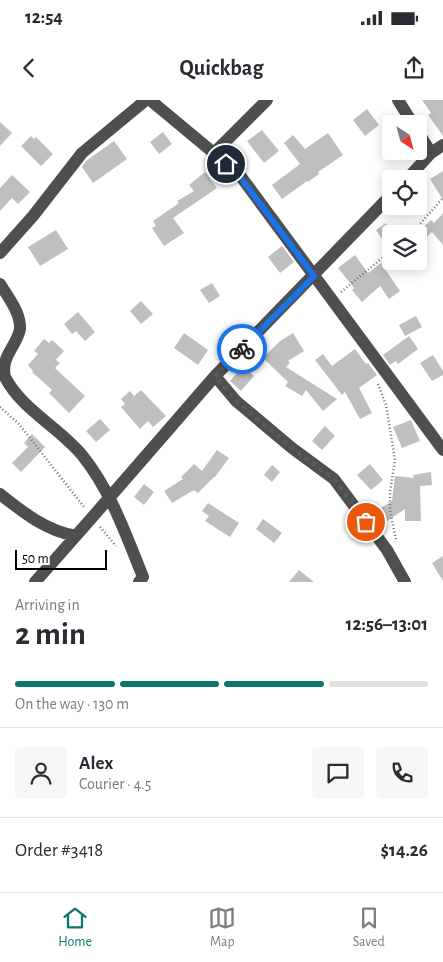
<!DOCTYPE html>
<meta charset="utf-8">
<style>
body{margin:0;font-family:"Alegreya Sans",sans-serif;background:#f7f7f7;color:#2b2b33;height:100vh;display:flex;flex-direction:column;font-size:19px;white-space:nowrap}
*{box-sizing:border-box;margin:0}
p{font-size:16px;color:#7c7c81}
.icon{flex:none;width:28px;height:28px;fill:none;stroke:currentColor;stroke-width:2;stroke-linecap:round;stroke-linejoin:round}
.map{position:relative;height:482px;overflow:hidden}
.side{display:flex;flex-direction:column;background:#fff;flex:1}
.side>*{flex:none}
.needle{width:32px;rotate:144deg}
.tools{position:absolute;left:382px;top:15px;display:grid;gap:10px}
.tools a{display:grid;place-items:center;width:45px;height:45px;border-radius:5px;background:#fff;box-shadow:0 2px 12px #0003;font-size:25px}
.scale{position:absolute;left:15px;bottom:12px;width:92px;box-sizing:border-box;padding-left:5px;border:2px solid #000;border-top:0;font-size:14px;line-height:18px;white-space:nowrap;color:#000;-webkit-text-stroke:4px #fff;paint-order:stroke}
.pin{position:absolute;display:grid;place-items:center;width:42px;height:42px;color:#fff;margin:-21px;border:2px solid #fff;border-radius:50%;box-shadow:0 1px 5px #0007}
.courier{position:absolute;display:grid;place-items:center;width:50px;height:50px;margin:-25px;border:4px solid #1a73e8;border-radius:50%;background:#fff;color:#222;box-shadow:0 1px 6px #0007}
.headline em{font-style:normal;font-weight:700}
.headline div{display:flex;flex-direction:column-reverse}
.headline{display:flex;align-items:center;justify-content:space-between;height:85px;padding:0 15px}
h1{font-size:32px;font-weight:700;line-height:38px}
.bar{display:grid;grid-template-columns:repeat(4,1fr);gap:8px 5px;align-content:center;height:60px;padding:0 15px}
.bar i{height:6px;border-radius:4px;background:#e1e1e2}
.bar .current{background:#0f766e}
.bar p{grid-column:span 4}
.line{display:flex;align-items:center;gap:12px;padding:0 15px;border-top:1px solid #e1e1e2}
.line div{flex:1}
.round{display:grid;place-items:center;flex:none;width:52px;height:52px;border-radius:5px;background:#f7f7f7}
.status{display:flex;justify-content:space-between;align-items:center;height:35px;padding:0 25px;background:#fff;direction:ltr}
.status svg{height:14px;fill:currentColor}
header{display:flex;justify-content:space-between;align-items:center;height:65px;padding:0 15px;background:#fff;font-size:22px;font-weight:700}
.dock{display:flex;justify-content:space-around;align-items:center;height:70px;border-top:1px solid #e1e1e2;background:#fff;font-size:14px;color:#7c7c81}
.dock a{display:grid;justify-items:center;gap:2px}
.dock .current{color:#0f766e}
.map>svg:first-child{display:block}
.building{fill:#bfbfbf}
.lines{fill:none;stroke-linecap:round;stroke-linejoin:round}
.path{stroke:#717171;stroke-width:2.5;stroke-dasharray:1 2.5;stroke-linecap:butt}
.minor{stroke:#4f4f4f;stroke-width:12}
.done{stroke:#595959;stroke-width:5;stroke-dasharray:0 9}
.route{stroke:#1a73e8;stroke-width:6}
</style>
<div class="status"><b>12:54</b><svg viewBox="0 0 49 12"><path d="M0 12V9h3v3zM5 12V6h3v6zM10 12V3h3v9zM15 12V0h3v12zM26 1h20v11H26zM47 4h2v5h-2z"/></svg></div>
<header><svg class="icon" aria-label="back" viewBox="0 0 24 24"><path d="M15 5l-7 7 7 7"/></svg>Quickbag<svg class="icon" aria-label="share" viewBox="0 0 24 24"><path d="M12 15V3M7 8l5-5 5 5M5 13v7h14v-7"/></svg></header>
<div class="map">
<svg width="443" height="482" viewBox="0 0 443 482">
<rect width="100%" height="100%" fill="#fff"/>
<!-- building -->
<path class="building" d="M422,0H443V36L428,15L431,13Z
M367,9L379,25L365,36L353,20Z
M0,22L12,33L0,46Z
M262,30L279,51L264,63L247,41Z
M163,32L172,44L159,54L150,42Z
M328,33L343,55L318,72L319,74L308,82L307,81L282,99L272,85L300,64L284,43L293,35L305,49Z
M31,36L34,39L36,37L53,54L41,66L21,46Z
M114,41L127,59L93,83L82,67L86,61Z
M443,71V100L430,79Z
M205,72L217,88L173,118L184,133L164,146L152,128L156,126L153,121L179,103L177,101L194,91L189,85Z
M12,75L30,92L18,104L12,98L0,111V88Z
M443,113V145L432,132L422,141L419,138V134H415L431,120L434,123Z
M386,123L391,131V152L376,130Z
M56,130L68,149L40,166L28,147Z
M282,146L294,162L280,173L268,157Z
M355,155L368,173L381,163L400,191L389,199L380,186L362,202L352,190L354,188L338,168Z
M212,183L220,196L209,203L200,190Z
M141,201L153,214L141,224L130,211Z
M78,212L95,232L85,241L76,231L72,234L64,224Z
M416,216L422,227L405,236L399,225Z
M184,233L208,250L198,265L174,248Z
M293,233L304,251L288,261L290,263L286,267L337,299L323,311L306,290L302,296L285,286L288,282L263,258L280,241Z
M409,236L418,249L398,264L396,261L390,265L383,255Z
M44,239L49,243L52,240L64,251L56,260L60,263L55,268L85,296L69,313L49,293L52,290L32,272L33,271L28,265L38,254L34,251Z
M355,249L366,264L368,263L377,275L359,288L372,313L360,319L345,292L342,295L315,260L323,254L332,266Z
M433,255L443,271V275L432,281L420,263Z
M243,266L254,276L241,291L230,281Z
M141,290L166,316L153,327L148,321L140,329L121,307L125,304L121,299L130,291L134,296Z
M100,319L110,330L96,342L86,331Z
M411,320L420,341L402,348L393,327Z
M325,326L335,336L322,350L312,341Z
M32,334L45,347L21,372L12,363L28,347L24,343Z
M217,350L229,358L215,377H214L198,393L194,390L172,403L164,391L183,379L181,377L194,364L202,371Z
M370,364L383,380L371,390L357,375Z
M272,365L280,372L272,382L264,375Z
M431,372L432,385L420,386L421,421H405V409L384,423L376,411L392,401L395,376L414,378L413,375Z
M144,384L154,392L144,405L134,397Z
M208,403L239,423L230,437L205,421L209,416L202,411Z
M263,419L282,433L274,443L256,429Z
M443,456V481L432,463Z
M299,470L314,482H289Z"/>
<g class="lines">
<!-- path -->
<path class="path" d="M411,134L443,98
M341,192L381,159L391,154
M378,284L386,305L395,360L390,392V410L396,440
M0,307L19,324L84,407
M100,427L116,446"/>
<!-- minor -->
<path class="minor" d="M150,0L239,74L443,350
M398,0L413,24
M431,53L443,45
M213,54L267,0
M407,79L431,53L419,33
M0,153L33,116L82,53L146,0
M0,184C8,197 21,213 20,229C17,246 0,257 5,277C22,310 59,327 82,355C111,391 126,435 143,477L139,482
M215,276L391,95
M0,394C24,413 45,430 76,436
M35,482C96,414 155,345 215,276L236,301L292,348L334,379L387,450L405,482"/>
</g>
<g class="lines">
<!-- done -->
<path class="done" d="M242,249L215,276L236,301L292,348L334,379L366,422"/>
<!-- route -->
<path class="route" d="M226,64L238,74L314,176L242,249"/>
</g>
</svg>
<div class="tools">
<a><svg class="needle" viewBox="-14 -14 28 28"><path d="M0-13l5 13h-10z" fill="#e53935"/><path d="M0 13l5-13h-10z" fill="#7c7c81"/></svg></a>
<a><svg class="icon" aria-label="locate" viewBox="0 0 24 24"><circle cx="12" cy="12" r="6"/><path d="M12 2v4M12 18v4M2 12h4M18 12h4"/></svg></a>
<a><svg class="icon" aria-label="layers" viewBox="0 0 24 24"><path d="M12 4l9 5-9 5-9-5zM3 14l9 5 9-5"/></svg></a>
</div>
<div class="scale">50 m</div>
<div class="pin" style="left:366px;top:422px;background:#ea580c"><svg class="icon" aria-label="bag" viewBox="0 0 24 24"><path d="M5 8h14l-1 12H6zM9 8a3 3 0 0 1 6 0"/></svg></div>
<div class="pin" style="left:226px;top:64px;background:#1f2937"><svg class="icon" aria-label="home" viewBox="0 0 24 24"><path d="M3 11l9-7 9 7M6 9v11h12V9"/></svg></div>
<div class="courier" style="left:242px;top:249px"><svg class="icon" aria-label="bike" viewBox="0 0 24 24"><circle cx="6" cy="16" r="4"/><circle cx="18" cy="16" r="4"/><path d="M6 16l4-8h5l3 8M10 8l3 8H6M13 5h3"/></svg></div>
</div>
<section class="side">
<div class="headline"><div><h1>2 min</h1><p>Arriving in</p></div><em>12:56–13:01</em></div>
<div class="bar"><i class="current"></i><i class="current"></i><i class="current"></i><i></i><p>On the way · 130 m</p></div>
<div class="line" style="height:90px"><a class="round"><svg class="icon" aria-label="person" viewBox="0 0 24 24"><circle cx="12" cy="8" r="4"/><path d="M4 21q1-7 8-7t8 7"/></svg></a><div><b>Alex</b><p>Courier · 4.5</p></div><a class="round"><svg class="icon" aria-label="chat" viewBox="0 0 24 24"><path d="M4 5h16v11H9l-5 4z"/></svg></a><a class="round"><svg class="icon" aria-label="phone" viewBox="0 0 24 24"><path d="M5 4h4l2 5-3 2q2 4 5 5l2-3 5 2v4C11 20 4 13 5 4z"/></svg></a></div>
<div class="line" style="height:65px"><div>Order #3418</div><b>$14.26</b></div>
</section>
<nav class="dock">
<a class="current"><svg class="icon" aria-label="home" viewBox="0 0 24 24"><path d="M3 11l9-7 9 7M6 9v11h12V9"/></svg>Home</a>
<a><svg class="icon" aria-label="map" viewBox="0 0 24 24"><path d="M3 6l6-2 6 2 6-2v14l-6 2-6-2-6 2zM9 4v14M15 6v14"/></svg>Map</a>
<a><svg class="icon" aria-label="saved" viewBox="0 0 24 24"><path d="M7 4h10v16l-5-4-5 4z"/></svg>Saved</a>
</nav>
